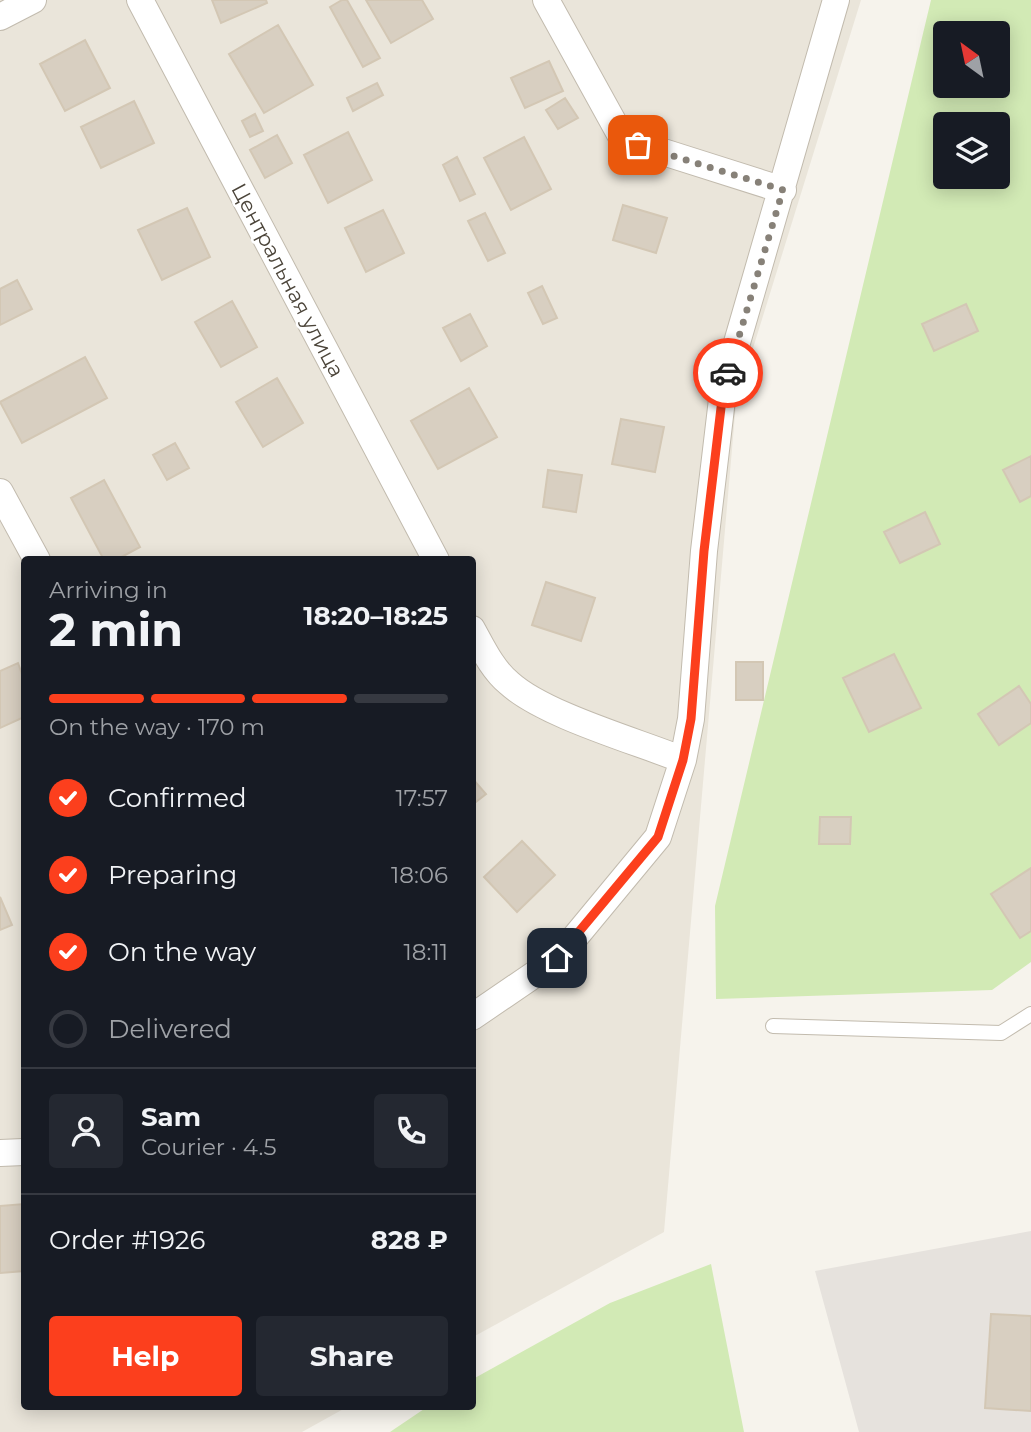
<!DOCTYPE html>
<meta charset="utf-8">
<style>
body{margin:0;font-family:Montserrat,sans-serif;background:#242831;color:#f1f3f6;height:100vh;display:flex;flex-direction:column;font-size:26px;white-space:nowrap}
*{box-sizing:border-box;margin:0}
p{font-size:23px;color:#9ea1a6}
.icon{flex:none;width:38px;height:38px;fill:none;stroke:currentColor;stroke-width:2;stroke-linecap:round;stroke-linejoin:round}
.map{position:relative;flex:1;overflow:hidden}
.panel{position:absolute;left:21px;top:556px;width:455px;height:854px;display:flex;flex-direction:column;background:#171b24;border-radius:7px;box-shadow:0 4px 18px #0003}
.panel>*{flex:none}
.needle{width:46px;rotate:327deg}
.tools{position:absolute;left:933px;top:21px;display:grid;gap:14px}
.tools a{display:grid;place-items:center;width:77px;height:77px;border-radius:7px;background:#171b24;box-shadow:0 4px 18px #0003;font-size:35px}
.pin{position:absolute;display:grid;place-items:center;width:60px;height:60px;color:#fff;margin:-30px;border-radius:14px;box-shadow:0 4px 10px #0006}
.courier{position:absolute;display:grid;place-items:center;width:70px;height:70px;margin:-35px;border:5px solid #fc3f1d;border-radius:50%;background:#fff;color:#222;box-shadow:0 2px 9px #0007}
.overview em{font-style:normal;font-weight:700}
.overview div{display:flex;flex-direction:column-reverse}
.overview{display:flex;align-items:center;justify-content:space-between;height:119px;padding:0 28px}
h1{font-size:46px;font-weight:700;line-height:52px}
.bar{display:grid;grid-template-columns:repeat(4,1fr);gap:10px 7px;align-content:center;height:84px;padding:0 28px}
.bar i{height:9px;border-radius:5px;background:#363941}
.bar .current{background:#fc3f1d}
.bar p{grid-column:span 4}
.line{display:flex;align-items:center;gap:18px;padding:0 28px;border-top:2px solid #363941}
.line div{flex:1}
.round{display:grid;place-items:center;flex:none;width:74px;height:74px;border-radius:7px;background:#242831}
ol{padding:0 28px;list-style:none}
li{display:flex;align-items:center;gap:21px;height:77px}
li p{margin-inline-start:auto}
li .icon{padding:7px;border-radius:50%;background:#fc3f1d;color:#fff;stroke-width:4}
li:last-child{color:#9ea1a6}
li i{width:38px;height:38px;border:4px solid #363941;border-radius:50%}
.cta{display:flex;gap:14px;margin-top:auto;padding:14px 28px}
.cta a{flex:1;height:80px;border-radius:7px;background:#fc3f1d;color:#fff;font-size:28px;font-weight:700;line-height:80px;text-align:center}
.cta a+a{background:#242831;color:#f1f3f6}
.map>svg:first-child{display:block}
.residential{fill:#eae5da}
.industrial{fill:#e6e2dd}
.green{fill:#d2eab5;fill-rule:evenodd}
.building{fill:#d8cfc1;stroke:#d3c7b4;stroke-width:2}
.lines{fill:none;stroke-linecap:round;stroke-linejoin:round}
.service-casing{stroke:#c2bbae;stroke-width:16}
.minor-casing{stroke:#c2bbae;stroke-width:28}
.service{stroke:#fff;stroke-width:14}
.minor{stroke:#fff;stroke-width:26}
.done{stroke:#878178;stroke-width:7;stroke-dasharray:0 12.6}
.route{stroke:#fc3f1d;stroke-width:9}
.labels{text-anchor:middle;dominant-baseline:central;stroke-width:5;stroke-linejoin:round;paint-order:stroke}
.street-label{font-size:21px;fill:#4b4439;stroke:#fff}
</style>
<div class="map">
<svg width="1031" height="1432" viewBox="0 0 1031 1432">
<rect width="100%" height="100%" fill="#f6f3ec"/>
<!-- residential -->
<path class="residential" d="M0,0H861L736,403L664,1232L473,1337L472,560H24V1407H347L302,1432H0Z"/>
<!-- industrial -->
<path class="industrial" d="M1031,1231V1432H859L815,1271Z"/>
<!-- green -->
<path class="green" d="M931,0H1031V962L992,990L716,999L715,906ZM945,33H998V86H945ZM945,124H998V177H945Z
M711,1264L744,1432H390L427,1407H472L473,1379L610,1303Z"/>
<!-- building -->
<path class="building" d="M212,0H266L267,3L221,23Z
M342,0H347L380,58L363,67L330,7Z
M366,0H422L433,19L391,43Z
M278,25L313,85L264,113L229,54Z
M85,40L110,88L65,111L40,64Z
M549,61L563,91L525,108L511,78Z
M377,83L383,95L353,111L347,98Z
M565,98L578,118L558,129L546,110Z
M134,101L154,143L101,168L81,127Z
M255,114L263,131L250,137L242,121Z
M348,132L372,180L328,203L304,155Z
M277,135L292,163L265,178L250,150Z
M524,137L551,189L511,210L484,158Z
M457,157L475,194L460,201L443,165Z
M623,205L667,218L656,253L613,240Z
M187,208L210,257L162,280L138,230Z
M383,210L404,253L366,272L345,228Z
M485,213L505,253L488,261L468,221Z
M17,280L32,309L0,325V289Z
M542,286L557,318L543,324L528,293Z
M232,301L257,347L221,367L195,322Z
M966,304L978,331L934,351L922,324Z
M470,314L487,346L461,361L443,328Z
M85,357L107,398L22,443L0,402Z
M277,378L303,423L263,447L236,402Z
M469,388L497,437L438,469L411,421Z
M621,419L664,427L655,472L612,464Z
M175,443L189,468L167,480L153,455Z
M1031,456V496L1020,502L1003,470Z
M548,470L582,475L576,512L543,507Z
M104,480L140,547L116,560H104L71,498Z
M925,512L940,544L900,563L884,532Z
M546,582L595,598L581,641L532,625Z
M894,654L921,708L869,732L843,678Z
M736,662H763V700H736Z
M18,663L24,680V717L0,728V671Z
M1019,686L1031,704V723L999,745L978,714Z
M472,778L486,794L472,805Z
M820,817H851L850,844H819Z
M522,841L555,875L517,912L484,877Z
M1031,868V931L1020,938L991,894Z
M0,897L12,925L0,930Z
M24,1204V1271L0,1273V1206Z
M991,1314L1031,1316V1411L985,1408Z"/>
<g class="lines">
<!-- service casing -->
<g class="service-casing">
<path id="service" d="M773,1026L1001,1033L1031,1014"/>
</g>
<!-- minor casing -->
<g class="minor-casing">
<path id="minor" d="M140,0L436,560
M546,0L621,136L638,144L783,190
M0,17L33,0
M0,492L37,560
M472,629C482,647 492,669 509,683C544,715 636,741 683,760
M472,1017L557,959L658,837L683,760L691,719L704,551L723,391L836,0
M0,1153L24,1152"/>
</g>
<!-- service -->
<use href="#service" class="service"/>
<!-- minor -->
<use href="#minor" class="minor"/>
</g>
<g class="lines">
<!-- done -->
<path class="done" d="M638,145L783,190L728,373"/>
<!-- route -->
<path class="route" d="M557,958L658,837L683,760L691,719L704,551L723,391L728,373"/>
</g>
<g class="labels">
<!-- street labels -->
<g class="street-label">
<text transform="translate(288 280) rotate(62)">Центральная улица</text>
</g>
</g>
</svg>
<div class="tools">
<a><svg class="needle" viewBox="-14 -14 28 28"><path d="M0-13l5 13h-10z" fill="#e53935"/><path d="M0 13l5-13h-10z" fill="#9ea1a6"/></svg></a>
<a><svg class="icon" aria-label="layers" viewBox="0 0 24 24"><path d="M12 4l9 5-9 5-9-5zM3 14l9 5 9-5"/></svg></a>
</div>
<div class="pin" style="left:638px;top:145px;background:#ea580c"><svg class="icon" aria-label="bag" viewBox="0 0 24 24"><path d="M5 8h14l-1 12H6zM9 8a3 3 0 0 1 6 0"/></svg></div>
<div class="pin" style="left:557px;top:958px;background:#1f2937"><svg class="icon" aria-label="home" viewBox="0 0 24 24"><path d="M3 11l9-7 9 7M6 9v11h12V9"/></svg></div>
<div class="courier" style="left:728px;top:373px"><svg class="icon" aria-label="car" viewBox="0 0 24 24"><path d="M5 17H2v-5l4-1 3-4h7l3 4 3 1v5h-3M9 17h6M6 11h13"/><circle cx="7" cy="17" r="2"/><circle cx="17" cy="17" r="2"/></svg></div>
<section class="panel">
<div class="overview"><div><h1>2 min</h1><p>Arriving in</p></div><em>18:20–18:25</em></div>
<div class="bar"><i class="current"></i><i class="current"></i><i class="current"></i><i></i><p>On the way · 170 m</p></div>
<ol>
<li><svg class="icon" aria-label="check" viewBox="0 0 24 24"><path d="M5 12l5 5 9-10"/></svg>Confirmed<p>17:57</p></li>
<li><svg class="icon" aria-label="check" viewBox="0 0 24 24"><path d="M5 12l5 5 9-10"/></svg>Preparing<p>18:06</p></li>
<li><svg class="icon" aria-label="check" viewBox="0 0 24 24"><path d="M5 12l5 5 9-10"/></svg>On the way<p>18:11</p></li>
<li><i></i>Delivered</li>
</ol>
<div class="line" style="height:126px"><a class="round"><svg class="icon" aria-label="person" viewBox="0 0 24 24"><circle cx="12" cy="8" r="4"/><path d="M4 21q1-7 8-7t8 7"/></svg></a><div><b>Sam</b><p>Courier · 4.5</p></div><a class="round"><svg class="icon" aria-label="phone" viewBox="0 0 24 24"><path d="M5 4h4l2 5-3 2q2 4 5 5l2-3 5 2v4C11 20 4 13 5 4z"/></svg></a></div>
<div class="line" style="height:91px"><div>Order #1926</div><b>828 ₽</b></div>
<div class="cta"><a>Help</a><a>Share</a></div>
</section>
</div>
